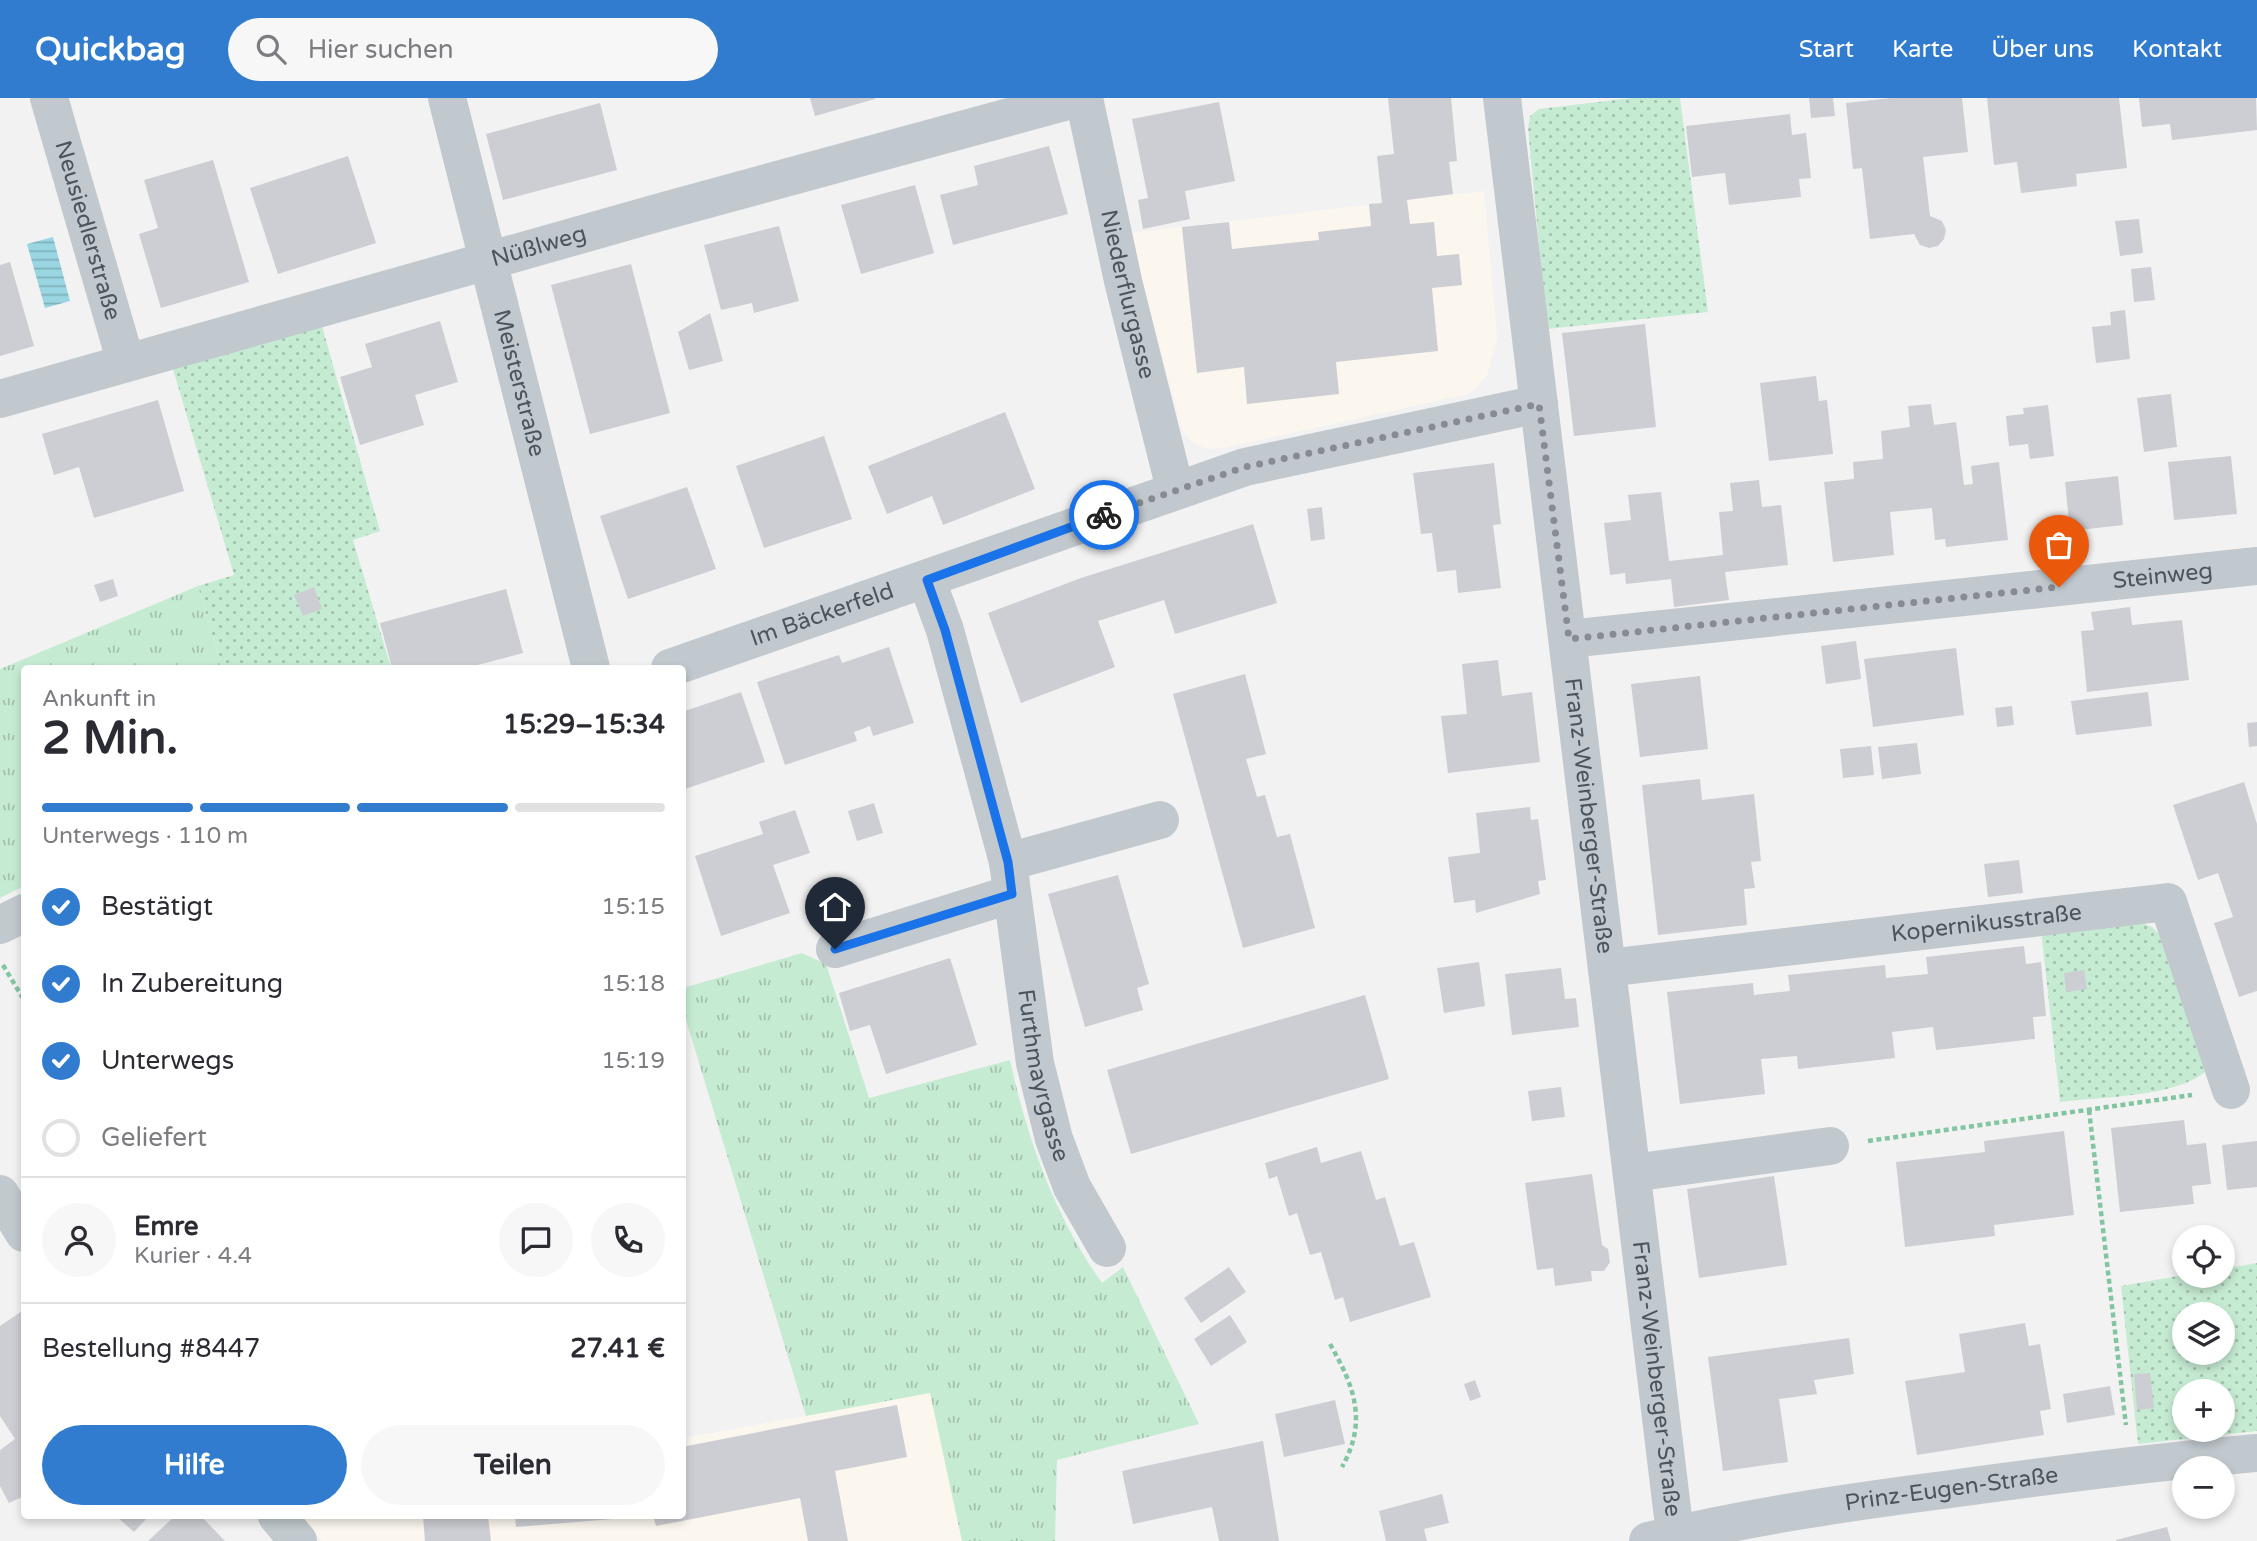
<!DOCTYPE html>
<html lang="de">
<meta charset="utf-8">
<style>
body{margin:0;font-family:"Varela Round",sans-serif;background:#f7f7f7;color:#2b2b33;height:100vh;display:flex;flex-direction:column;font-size:26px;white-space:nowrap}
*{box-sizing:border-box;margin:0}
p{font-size:23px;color:#7c7c81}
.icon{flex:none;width:38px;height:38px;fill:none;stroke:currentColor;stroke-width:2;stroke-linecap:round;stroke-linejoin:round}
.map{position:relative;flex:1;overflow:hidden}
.sheet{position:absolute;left:21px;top:567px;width:665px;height:854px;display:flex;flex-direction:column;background:#fff;border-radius:7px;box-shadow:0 4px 10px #0003}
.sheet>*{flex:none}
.tools{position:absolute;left:2172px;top:1127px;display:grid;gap:14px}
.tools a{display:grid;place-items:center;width:63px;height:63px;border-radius:50%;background:#fff;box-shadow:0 4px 10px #0003;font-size:35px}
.pin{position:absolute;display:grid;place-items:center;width:60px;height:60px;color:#fff;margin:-72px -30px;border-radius:50% 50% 50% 0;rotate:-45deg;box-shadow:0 0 7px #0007}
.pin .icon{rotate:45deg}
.courier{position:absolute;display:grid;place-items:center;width:70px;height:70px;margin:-35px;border:5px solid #1a73e8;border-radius:50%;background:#fff;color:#222;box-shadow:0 2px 9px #0007}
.headline em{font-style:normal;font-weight:800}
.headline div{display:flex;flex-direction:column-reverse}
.headline{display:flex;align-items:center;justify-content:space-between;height:119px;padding:0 21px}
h1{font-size:46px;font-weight:800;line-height:52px}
.bar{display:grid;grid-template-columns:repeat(4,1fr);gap:10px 7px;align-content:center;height:84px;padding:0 21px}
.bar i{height:9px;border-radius:5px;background:#e1e1e2}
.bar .active{background:#317cce}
.bar p{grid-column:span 4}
.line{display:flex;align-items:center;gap:18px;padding:0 21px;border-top:2px solid #e1e1e2}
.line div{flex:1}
.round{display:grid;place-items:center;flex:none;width:74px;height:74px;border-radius:37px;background:#f7f7f7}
ol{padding:0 21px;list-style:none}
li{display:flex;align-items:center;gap:21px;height:77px}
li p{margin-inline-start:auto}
li .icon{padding:7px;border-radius:50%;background:#317cce;color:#fff;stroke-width:4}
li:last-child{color:#7c7c81}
li i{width:38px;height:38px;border:4px solid #e1e1e2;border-radius:50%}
.button{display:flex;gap:14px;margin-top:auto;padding:14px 21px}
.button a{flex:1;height:80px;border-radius:42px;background:#317cce;color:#fff;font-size:28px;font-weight:800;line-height:80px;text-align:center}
.button a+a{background:#f7f7f7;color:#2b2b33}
header{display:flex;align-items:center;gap:42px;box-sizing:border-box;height:98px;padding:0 35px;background:#317cce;color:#fff}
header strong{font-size:33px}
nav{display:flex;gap:38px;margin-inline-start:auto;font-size:24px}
.search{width:490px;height:63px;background:#f7f7f7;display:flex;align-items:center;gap:18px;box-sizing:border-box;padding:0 24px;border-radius:38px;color:#7c7c81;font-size:26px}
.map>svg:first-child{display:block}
.commercial{fill:#fbf7ee}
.grass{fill:url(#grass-tufts)}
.garden{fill:url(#garden-dots);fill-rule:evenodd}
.water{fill:url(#water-rules)}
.building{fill:#ccced3}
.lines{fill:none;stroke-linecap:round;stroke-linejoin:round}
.path{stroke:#82c5a1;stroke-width:4.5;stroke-dasharray:5 3.5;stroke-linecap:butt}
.minor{stroke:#c1c9ce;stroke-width:38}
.done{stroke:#868c91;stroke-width:7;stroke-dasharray:0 12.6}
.route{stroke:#1a73e8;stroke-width:9}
.labels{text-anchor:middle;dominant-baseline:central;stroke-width:6;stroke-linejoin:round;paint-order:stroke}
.street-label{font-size:23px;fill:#4b555d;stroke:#fff}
</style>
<header>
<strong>Quickbag</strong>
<div class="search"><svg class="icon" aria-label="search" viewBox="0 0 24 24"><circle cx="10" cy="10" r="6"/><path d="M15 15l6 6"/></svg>Hier suchen</div>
<nav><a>Start</a><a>Karte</a><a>Über uns</a><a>Kontakt</a></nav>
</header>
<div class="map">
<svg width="2257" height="1443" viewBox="0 0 2257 1443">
<defs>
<pattern id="grass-tufts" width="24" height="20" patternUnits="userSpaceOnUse" patternTransform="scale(1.75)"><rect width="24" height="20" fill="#c6ebd3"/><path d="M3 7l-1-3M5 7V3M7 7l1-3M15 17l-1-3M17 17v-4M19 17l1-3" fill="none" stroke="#a3c1ae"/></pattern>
<pattern id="garden-dots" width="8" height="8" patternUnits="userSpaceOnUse" patternTransform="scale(1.75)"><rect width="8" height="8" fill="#c6ebd3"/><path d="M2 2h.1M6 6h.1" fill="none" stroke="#a3c1ae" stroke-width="1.8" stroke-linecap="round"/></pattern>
<pattern id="water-rules" width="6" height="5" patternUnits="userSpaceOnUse" patternTransform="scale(1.75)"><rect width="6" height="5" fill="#99d6e2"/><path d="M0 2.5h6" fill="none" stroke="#7fb0ba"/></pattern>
</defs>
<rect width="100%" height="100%" fill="#f3f2f2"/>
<!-- commercial -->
<path class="commercial" d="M1484,93L1497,241L1487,277L1477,289L1467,296L1224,350L1206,351L1191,343L1181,330L1130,135Z
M930,1295L962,1443H322L299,1418H682L683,1340Z"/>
<!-- grass -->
<path class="grass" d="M198,488L222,570H24V788L0,800V571Z
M802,855L826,866L869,1000L1010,962C1027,1040 1055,1119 1102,1185L1123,1169L1199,1326L1057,1362L1055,1443H962L930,1295L806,1318L683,912V890Z"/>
<!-- garden -->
<path class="garden" d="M1632,0H1680L1708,214L1547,231L1528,31L1530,18L1539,11Z
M322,228L380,433L353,442L391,570H222L198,488L234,477L173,271Z
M2137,823L2152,829L2168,845L2205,974C2175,999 2100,999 2060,1004L2041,832Z
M2257,1165V1333L2138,1346L2121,1188L2184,1177L2222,1178L2223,1171ZM2184,1216H2222V1255H2184ZM2184,1293H2222V1332H2184Z"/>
<!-- water -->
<path class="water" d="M53,139L70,203L45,210L27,146Z"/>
<!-- building -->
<path class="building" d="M810,0H875V1L815,18Z
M1388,0H1451L1457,63L1449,64L1453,96L1407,102L1410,126L1434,124L1437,158L1459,156L1462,187L1432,190L1438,253L1336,264L1339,296L1247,306L1244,269L1197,275L1182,129L1229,124L1232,151L1319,142L1318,134L1371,128L1369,106L1382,105L1377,58L1394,56Z
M1809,0H1833L1835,18L1811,20Z
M1891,0H1962L1968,54L1923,59L1930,118L1942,123L1946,132L1944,141L1938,148L1929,150L1920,147L1914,136L1870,141L1862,70L1853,71L1846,5Z
M1987,0H2119L2127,70L2076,76L2077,88L2021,95L2017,64L1994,67Z
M2139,0H2256L2257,32L2172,42L2170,26L2142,29Z
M1219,4L1235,83L1185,93L1190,121L1143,131L1138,102L1148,100L1132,21Z
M600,5L617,72L503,102L486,36Z
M1790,16L1792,37L1806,35L1811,80L1799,81L1801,99L1729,107L1725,75L1692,79L1686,28Z
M1049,48L1068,116L953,147L940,97L978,87L974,68Z
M348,58L376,145L278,176L250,90Z
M213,62L249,184L161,210L139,136L158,130L144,82Z
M915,87L934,155L861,176L841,107Z
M2139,121L2143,155L2120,158L2115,123Z
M779,128L799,203L754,215L752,205L721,212L704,147Z
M10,164L34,248L0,258V167Z
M631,166L670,315L590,336L551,187Z
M2151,169L2155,202L2134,204L2131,171Z
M2125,212L2130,261L2096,265L2092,229L2111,227L2110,214Z
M710,215L723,263L689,272L678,234Z
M440,223L458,284L415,297L424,327L360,347L340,279L372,269L365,246Z
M1645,226L1656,329L1574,338L1562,235Z
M1816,278L1819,303L1827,302L1833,356L1769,363L1760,285Z
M2171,296L2177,349L2144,354L2137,300Z
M158,302L184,393L94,420L79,369L54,377L42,336Z
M1931,306L1934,327L1956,324L1964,387L1973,386L1971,368L1999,364L2008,442L1946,449L1945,441L1935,442L1932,410L1890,414L1894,457L1833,464L1824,384L1854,381L1853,364L1883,361L1881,333L1910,329L1908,308Z
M2048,307L2054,358L2030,361L2028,346L2009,348L2006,318L2024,316L2023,310Z
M1005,314L1035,391L943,427L932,398L887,416L868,368Z
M824,338L852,421L764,450L736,368Z
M2231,358L2237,416L2174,422L2168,364Z
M1494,365L1501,426L1493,427L1501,490L1458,495L1456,472L1437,474L1432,435L1421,436L1413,375Z
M2118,378L2123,427L2070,433L2065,384Z
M1759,382L1762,409L1781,407L1788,467L1725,474L1729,502L1674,509L1671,481L1626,486L1625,475L1610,477L1604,425L1631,422L1628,397L1661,394L1669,463L1697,460L1723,457L1719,414L1733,413L1730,385Z
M687,389L716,471L628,501L600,418Z
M1322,409L1325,441L1311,443L1307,411Z
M1253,426L1277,505L1175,536L1164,502L1098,523L1115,569L1021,605L988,515L1081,480Z
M113,481L118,498L100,504L94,487Z
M314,489L322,511L303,518L294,497Z
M506,491L523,555L466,570H392L380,525Z
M2130,509L2132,527L2182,522L2189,582L2087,594L2081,533L2094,532L2091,514Z
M1856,543L1861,581L1826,586L1821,548Z
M889,549L914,625L873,638L870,628L854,634L857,643L785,667L757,584L839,557L842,565Z
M1956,550L1964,617L1873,629L1864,561Z
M1498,562L1502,598L1532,594L1540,664L1448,675L1441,618L1467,616L1462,566Z
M1245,576L1266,656L1246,661L1257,699L1265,697L1277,739L1290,736L1315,830L1243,850L1173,596Z
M1700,578L1708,651L1640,659L1631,586Z
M741,594L765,664L682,692V614Z
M2148,594L2152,628L2076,637L2071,603Z
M2012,608L2014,627L1997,629L1995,610Z
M2257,624V648L2249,649L2247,625Z
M1917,645L1921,676L1882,681L1878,649Z
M1871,648L1874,677L1843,680L1840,651Z
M1700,681L1702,702L1754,696L1761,763L1751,764L1755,790L1744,791L1747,827L1658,837L1642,687Z
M2244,684L2257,726V893L2239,899L2214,825L2233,819L2218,775L2198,782L2173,707Z
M874,705L883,735L857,743L848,713Z
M1530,709L1531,722L1538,721L1546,782L1538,783L1540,796L1476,815L1475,802L1454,805L1448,759L1480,755L1476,715Z
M795,712L810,755L773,767L790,815L721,838L695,758L763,736L759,724Z
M2019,762L2023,795L1988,799L1984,766Z
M1118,777L1149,886L1137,890L1143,912L1085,929L1048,796Z
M2024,848L2026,866L2041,864L2046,918L2033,919L2035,941L1936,952L1933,929L1892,934L1895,960L1798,971L1797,958L1761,961L1765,996L1680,1006L1667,894L1753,885L1754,897L1790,893L1788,877L1885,867L1886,880L1928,876L1926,859Z
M950,860L977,947L886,976L870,927L850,933L839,895Z
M1479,864L1485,908L1444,915L1437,870Z
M1561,870L1565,901L1576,900L1579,929L1512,937L1505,876Z
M2084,872L2087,891L2066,894L2064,875Z
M1365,897L1389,981L1131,1056L1107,972Z
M1561,989L1565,1019L1532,1023L1528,993Z
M2184,1022L2187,1047L2206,1045L2211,1086L2192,1088L2194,1106L2120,1114L2111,1030Z
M2064,1033L2074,1117L1994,1127L1995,1138L1905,1149L1896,1064L1985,1054L1984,1043Z
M2257,1043V1089L2227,1092L2222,1047Z
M1317,1049L1321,1065L1361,1053L1376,1102L1385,1099L1400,1148L1414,1144L1431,1199L1350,1224L1343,1199L1335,1202L1321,1154L1310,1157L1297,1115L1289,1118L1277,1078L1269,1081L1265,1065Z
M1592,1076L1602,1147L1608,1151L1610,1164L1604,1173H1591L1592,1183L1555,1188L1553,1170L1537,1172L1525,1085Z
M1774,1078L1787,1167L1699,1180L1687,1091Z
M1229,1169L1246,1194L1201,1225L1184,1200Z
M22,1213L24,1398L9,1405L0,1388V1352L15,1341L0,1318V1228Z
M1230,1217L1247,1244L1211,1268L1194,1241Z
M2025,1225L2029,1248L2040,1246L2051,1311L2040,1313L2044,1337L1917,1357L1905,1283L1965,1274L1959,1236Z
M1849,1240L1854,1276L1814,1282L1817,1296L1779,1301L1788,1364L1723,1373L1708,1259Z
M2150,1275L2154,1310L2137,1312L2134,1276Z
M1475,1282L1481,1299L1470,1303L1464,1286Z
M2110,1288L2115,1317L2067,1325L2063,1296Z
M1335,1302L1345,1346L1284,1359L1275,1316Z
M897,1307L907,1359L835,1373L848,1443H808L800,1400L656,1428L653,1418H682V1349Z
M1263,1343L1279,1443H1219L1212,1409L1133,1426L1122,1373Z
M1442,1396L1449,1425L1424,1431L1427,1443H1386L1379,1413Z
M116,1418H149L134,1434Z
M175,1418H201L225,1443H148Z
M423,1418H488L491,1443H425Z
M515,1418H625V1420L516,1429Z
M2167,1429L2171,1443H2116V1442Z"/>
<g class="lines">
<!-- path -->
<path class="path" d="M3,867L24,902
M2089,1012L2126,1327
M1868,1043L2192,997
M1330,1246C1354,1288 1368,1323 1342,1369"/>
<!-- minor -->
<g class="minor">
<path id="s1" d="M49,0L126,265"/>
<path id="s2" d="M447,0L591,570"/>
<path id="s3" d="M1084,0L1123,183L1175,391"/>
<path id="s4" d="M1502,0L1675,1436"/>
<path id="s5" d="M0,301L664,113L1079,0"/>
<path id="s6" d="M927,483L945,532L1008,764L1035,965L1054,1041L1072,1089L1107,1150"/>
<path id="s7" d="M1568,541L2257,468"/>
<path id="s8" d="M670,570L1245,369L1539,306"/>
<path d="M1008,764L1160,722"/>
<path d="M0,827L24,815"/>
<path d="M835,851L1012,796"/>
<path id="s9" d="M1607,870L2168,804L2231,992"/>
<path d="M1632,1075L1830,1048"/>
<path d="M0,1096L24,1135"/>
<path d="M277,1418L298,1443"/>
<path id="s10" d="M1648,1443C1747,1419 1849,1404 1951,1391C2053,1377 2155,1364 2257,1355"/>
</g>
</g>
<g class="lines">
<!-- done -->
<path class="done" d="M1104,417L1245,369L1539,306L1569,541L2059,489"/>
<!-- route -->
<path class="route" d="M835,851L1012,796L1008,764L945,532L927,482L1104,417"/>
</g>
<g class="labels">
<!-- street labels -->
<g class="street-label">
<text stroke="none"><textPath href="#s1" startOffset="138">Neusiedlerstraße</textPath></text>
<text stroke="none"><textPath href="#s5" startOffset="560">Nüßlweg</textPath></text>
<text stroke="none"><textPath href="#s3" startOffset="201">Niederflurgasse</textPath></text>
<text stroke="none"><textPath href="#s2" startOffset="294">Meisterstraße</textPath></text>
<text stroke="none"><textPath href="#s7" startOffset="598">Steinweg</textPath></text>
<text stroke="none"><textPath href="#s8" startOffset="161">Im Bäckerfeld</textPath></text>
<text stroke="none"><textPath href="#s4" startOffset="723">Franz-Weinberger-Straße</textPath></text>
<text stroke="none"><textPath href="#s9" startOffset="382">Kopernikusstraße</textPath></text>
<text stroke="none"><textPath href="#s6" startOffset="509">Furthmayrgasse</textPath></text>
<text stroke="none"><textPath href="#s4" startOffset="1290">Franz-Weinberger-Straße</textPath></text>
<text stroke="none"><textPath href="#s10" startOffset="308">Prinz-Eugen-Straße</textPath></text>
</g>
</g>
</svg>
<div class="tools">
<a><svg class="icon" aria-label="locate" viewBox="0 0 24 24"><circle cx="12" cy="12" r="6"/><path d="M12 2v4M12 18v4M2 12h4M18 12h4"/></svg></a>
<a><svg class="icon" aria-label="layers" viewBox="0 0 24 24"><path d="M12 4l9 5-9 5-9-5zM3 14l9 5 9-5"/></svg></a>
<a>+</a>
<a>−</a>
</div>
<div class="pin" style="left:2059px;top:489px;background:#ea580c"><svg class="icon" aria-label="bag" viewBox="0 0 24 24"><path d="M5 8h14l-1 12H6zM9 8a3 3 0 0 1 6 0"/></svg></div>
<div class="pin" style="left:835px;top:851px;background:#1f2937"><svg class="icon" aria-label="home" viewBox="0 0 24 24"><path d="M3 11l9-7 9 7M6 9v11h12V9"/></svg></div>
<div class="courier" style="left:1104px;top:417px"><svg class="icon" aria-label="bike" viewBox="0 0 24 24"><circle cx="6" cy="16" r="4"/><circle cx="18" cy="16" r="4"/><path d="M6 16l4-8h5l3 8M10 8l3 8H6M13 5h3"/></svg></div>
<section class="sheet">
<div class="headline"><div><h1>2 Min.</h1><p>Ankunft in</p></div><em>15:29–15:34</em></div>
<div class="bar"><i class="active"></i><i class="active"></i><i class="active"></i><i></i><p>Unterwegs · 110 m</p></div>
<ol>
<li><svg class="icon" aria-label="check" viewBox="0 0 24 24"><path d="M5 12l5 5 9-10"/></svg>Bestätigt<p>15:15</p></li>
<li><svg class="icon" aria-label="check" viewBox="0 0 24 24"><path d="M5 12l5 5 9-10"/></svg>In Zubereitung<p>15:18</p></li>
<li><svg class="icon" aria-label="check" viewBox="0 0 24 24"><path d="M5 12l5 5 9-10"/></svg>Unterwegs<p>15:19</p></li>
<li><i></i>Geliefert</li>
</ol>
<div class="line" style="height:126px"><a class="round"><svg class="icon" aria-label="person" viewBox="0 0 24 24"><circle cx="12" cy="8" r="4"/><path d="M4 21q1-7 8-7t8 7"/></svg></a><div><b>Emre</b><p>Kurier · 4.4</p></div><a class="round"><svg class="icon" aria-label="chat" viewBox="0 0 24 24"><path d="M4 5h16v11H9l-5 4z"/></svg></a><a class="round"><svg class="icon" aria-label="phone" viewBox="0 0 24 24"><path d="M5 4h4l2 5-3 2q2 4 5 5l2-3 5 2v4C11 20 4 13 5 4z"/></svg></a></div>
<div class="line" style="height:91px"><div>Bestellung #8447</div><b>27.41 €</b></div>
<div class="button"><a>Hilfe</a><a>Teilen</a></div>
</section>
</div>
